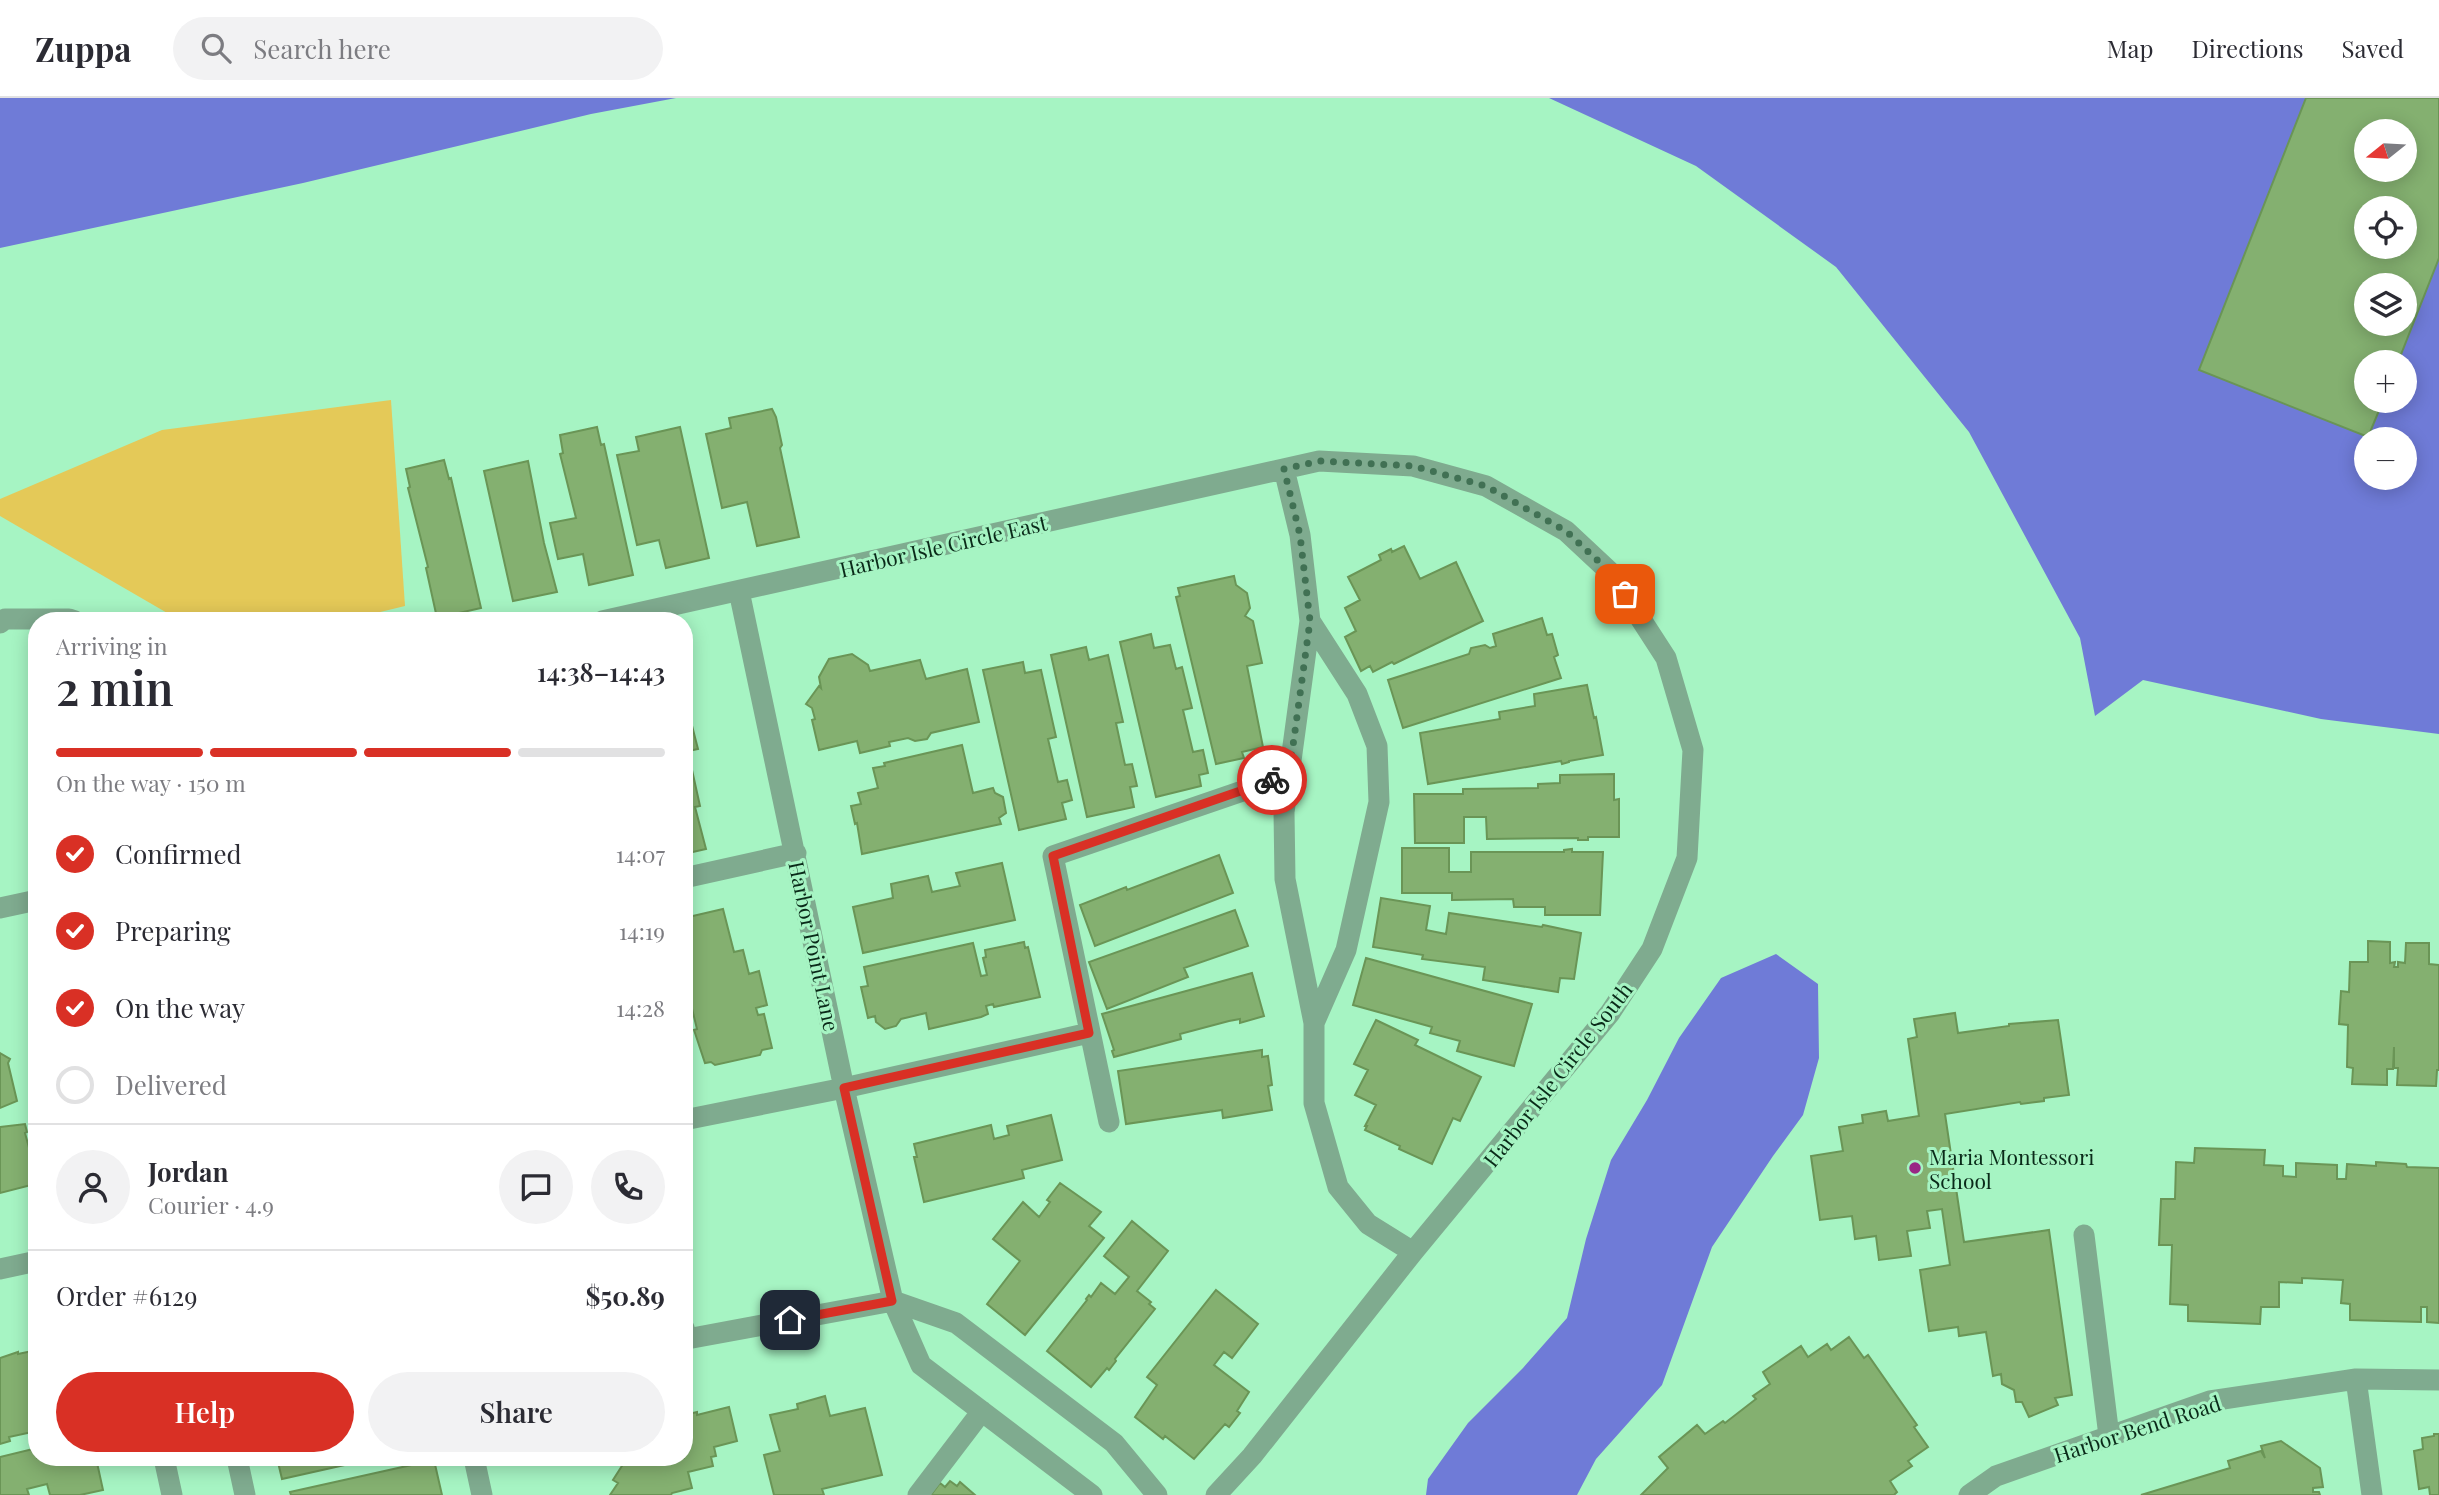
<!DOCTYPE html>
<meta charset="utf-8">
<style>
body{margin:0;font-family:"Playfair Display",serif;background:#f2f2f3;color:#2b2b33;height:100vh;display:flex;flex-direction:column;font-size:26px;white-space:nowrap}
*{box-sizing:border-box;margin:0}
p{font-size:23px;color:#7c7c81}
.icon{flex:none;width:38px;height:38px;fill:none;stroke:currentColor;stroke-width:2;stroke-linecap:round;stroke-linejoin:round}
.map{position:relative;flex:1;overflow:hidden}
.details{position:absolute;left:28px;top:514px;width:665px;height:854px;display:flex;flex-direction:column;background:#fff;border-radius:28px;box-shadow:0 4px 18px #0003}
.details>*{flex:none}
.needle{width:46px;rotate:252deg}
.buttons{position:absolute;left:2354px;top:21px;display:grid;gap:14px}
.buttons a{display:grid;place-items:center;width:63px;height:63px;border-radius:50%;background:#fff;box-shadow:0 4px 18px #0003;font-size:35px}
.pin{position:absolute;display:grid;place-items:center;width:60px;height:60px;color:#fff;margin:-30px;border-radius:14px;box-shadow:0 4px 10px #0006}
.courier{position:absolute;display:grid;place-items:center;width:70px;height:70px;margin:-35px;border:5px solid #d93025;border-radius:50%;background:#fff;color:#222;box-shadow:0 2px 9px #0007}
.headline em{font-style:normal;font-weight:600}
.headline div{display:flex;flex-direction:column-reverse}
.headline{display:flex;align-items:center;justify-content:space-between;height:119px;padding:0 28px}
h1{font-size:46px;font-weight:600;line-height:52px}
.bar{display:grid;grid-template-columns:repeat(4,1fr);gap:10px 7px;align-content:center;height:84px;padding:0 28px}
.bar i{height:9px;border-radius:5px;background:#e1e1e2}
.bar .selected{background:#d93025}
.bar p{grid-column:span 4}
.line{display:flex;align-items:center;gap:18px;padding:0 28px;border-top:2px solid #e1e1e2}
.line div{flex:1}
.round{display:grid;place-items:center;flex:none;width:74px;height:74px;border-radius:37px;background:#f2f2f3}
ol{padding:0 28px;list-style:none}
li{display:flex;align-items:center;gap:21px;height:77px}
li p{margin-inline-start:auto}
li .icon{padding:7px;border-radius:50%;background:#d93025;color:#fff;stroke-width:4}
li:last-child{color:#7c7c81}
li i{width:38px;height:38px;border:4px solid #e1e1e2;border-radius:50%}
.button{display:flex;gap:14px;margin-top:auto;padding:14px 28px}
.button a{flex:1;height:80px;border-radius:42px;background:#d93025;color:#fff;font-size:28px;font-weight:600;line-height:80px;text-align:center}
.button a+a{background:#f2f2f3;color:#2b2b33}
header{display:flex;align-items:center;gap:42px;box-sizing:border-box;height:98px;padding:0 35px;background:#fff;border-bottom:2px solid #e1e1e2}
header strong{font-size:33px}
nav{display:flex;gap:38px;margin-inline-start:auto;font-size:24px}
.search{width:490px;height:63px;background:#f2f2f3;display:flex;align-items:center;gap:18px;box-sizing:border-box;padding:0 24px;border-radius:38px;color:#7c7c81;font-size:26px}
.map>svg:first-child{display:block}
.green{fill:#e4c958}
.water{fill:#6f7bd7;fill-rule:evenodd}
.building{fill:#84b070;stroke:#6a9556;stroke-width:2;fill-rule:evenodd}
.lines{fill:none;stroke-linecap:round;stroke-linejoin:round}
.minor{stroke:#7fab8f;stroke-width:21}
.done{stroke:#417154;stroke-width:7;stroke-dasharray:0 12.6}
.route{stroke:#d93025;stroke-width:9}
.poi-dot{fill:#992785;stroke:#a6f4c3;stroke-width:2.5}
.labels{text-anchor:middle;dominant-baseline:central;stroke-width:6;stroke-linejoin:round;paint-order:stroke}
.street-label{font-size:21px;fill:#0a2a19;stroke:#a6f4c3}
.poi-label{font-size:21px;fill:#0a2a19;stroke:#a6f4c3;text-anchor:start}
</style>
<header>
<strong>Zuppa</strong>
<div class="search"><svg class="icon" aria-label="search" viewBox="0 0 24 24"><circle cx="10" cy="10" r="6"/><path d="M15 15l6 6"/></svg>Search here</div>
<nav><a>Map</a><a>Directions</a><a>Saved</a></nav>
</header>
<div class="map">
<svg width="2439" height="1397" viewBox="0 0 2439 1397">
<rect width="100%" height="100%" fill="#a6f4c3"/>
<!-- green -->
<path class="green" d="M391,302L405,508L343,523H181L0,418V401L162,332Z"/>
<!-- water -->
<path class="water" d="M0,0H676L591,16L303,85L0,150Z
M1549,0H2439V636L2321,621L2143,582L2095,618L2080,540L1969,334L1836,169L1696,68ZM2366,33H2404V72H2366ZM2366,110H2404V149H2366ZM2366,187H2404V226H2366ZM2366,264H2404V303H2366ZM2366,341H2404V380H2366Z
M1776,856L1818,886L1819,960L1803,1017L1773,1058L1712,1149L1662,1287L1596,1361L1577,1397H1426L1428,1381L1468,1325L1523,1270L1567,1220L1586,1141L1611,1062L1647,1002L1679,940L1721,880Z"/>
<!-- building -->
<path class="building" d="M2306,0H2439V160L2398,264H2366V303H2383L2368,339L2199,272ZM2366,33H2404V72H2366ZM2366,110H2404V149H2366ZM2366,187H2404V226H2366Z
M772,311L776,319L782,347L780,350L799,439L757,448L747,404L722,410L706,336L731,330L729,320Z
M597,329L601,347L604,346L633,477L589,487L583,456L558,461L550,425L576,420L560,356L563,355L560,337Z
M680,329L709,460L666,470L659,442L637,447L617,357L639,353L636,339Z
M444,362L449,381L451,380L481,510L437,520L426,470L428,469L408,390L410,389L406,371Z
M528,363L544,445L557,494L513,503L484,373Z
M1404,448L1420,481L1456,464L1483,523L1394,566L1392,564L1373,574L1370,568L1361,573L1345,539L1356,533L1345,510L1360,502L1348,479L1381,462L1379,457L1391,451L1392,454Z
M1234,478L1236,487L1247,495L1250,510L1245,518L1253,523L1262,565L1247,568L1263,649L1242,654L1244,660L1216,666L1176,499L1180,498L1178,490Z
M1542,520L1547,537L1552,536L1558,557L1554,559L1561,580L1403,630L1388,582L1469,556L1471,550L1485,547L1490,550L1496,548L1493,536Z
M1151,536L1154,550L1170,547L1176,571L1182,569L1192,610L1183,612L1193,654L1203,652L1208,675L1199,677L1201,688L1156,699L1120,544Z
M1086,549L1089,562L1108,557L1123,624L1116,625L1125,667L1132,666L1137,688L1130,689L1134,709L1087,719L1051,557Z
M852,556L868,567L870,573L920,562L926,581L967,571L979,624L931,635L927,641L915,643L908,640L889,644L890,648L860,655L857,643L819,652L812,622L815,621L812,610L806,606L819,588L821,590L819,579L829,561Z
M1023,564L1025,575L1041,572L1056,639L1048,641L1058,684L1067,682L1072,702L1062,705L1066,721L1019,732L983,572Z
M1587,587L1594,620L1596,619L1603,657L1569,663V664L1562,666L1561,663L1428,686L1420,635L1500,621L1499,614L1535,608L1534,596Z
M689,616L698,651L684,654V617Z
M962,647L973,695L993,690L995,695L1003,699L1006,715L999,720L1001,726L862,756L857,725L855,726L851,708L861,706L858,695L878,690L873,670L885,668L884,665Z
M692,672L700,708L695,709L706,751L684,756V674Z
M1614,676V702L1619,701V739H1588V742H1578V740L1487,741L1486,719H1464V745H1415L1414,696H1463V691L1538,690V686L1560,685V677Z
M1402,750H1449V774H1471V754H1564V752L1572,751V754H1603L1600,817H1545V809H1514L1513,801L1452,802V795H1402Z
M1219,757L1233,795L1095,848L1080,807L1126,789L1127,792Z
M1002,765L1015,822L863,855L853,809L893,800L891,786L928,778L932,794L960,788L956,775Z
M1381,800L1430,808L1426,832L1446,836L1449,815L1542,829L1543,827L1581,835L1574,881L1560,880L1558,894L1483,882L1485,869L1422,861L1423,857L1373,849Z
M723,811L734,854L743,852L749,876L759,873L767,907L756,910L758,917L764,916L772,950L762,952L760,957L715,967L711,964L705,965L694,932L697,931L684,878V820Z
M1235,812L1248,848L1184,870L1188,879L1107,911L1089,864Z
M2368,843L2390,844V865L2395,864L2394,869H2398V864L2405,865L2406,845H2429V866L2439,867V972H2437L2436,988L2397,987L2398,970H2394V949L2393,971H2387V987L2352,986L2353,970L2347,969L2348,927L2339,926L2341,893L2349,894L2350,864H2368Z
M1024,844L1025,850L1028,849L1040,899L994,909L993,906L986,908L988,916L981,919L929,931L926,915L901,921L896,928L885,931L876,924L875,918L868,920L861,889L868,888L864,869L973,845L981,878L987,877L983,860L986,859L985,852Z
M1366,860L1532,906L1514,968L1457,953L1460,943L1430,935L1432,929L1353,907Z
M1252,875L1264,918L1240,925V921L1229,923L1180,936L1181,941L1114,959L1112,953L1114,952L1102,916Z
M1955,915L1958,935L2009,928V926L2058,922L2069,997L2044,1000V1003L2021,1006L2020,1004L1945,1016L1964,1144L2049,1132L2072,1297L2055,1300L2058,1307L2029,1319L2022,1304H2016L2014,1292L2002,1286L2001,1276L1993,1278L1986,1234L1959,1238L1958,1229L1929,1233L1920,1172L1950,1167L1942,1111L1927,1113L1930,1130L1907,1133L1911,1158L1879,1162L1876,1138L1855,1141L1852,1118L1820,1122L1811,1058L1843,1053L1839,1029L1863,1025L1862,1017L1886,1013L1888,1023L1919,1018L1908,941L1917,939L1914,921Z
M1376,922L1418,942L1415,947L1481,979L1460,1023L1453,1020L1432,1066L1399,1051L1400,1048L1365,1032L1367,1028H1365L1376,1007L1355,997L1368,972L1354,966Z
M1262,952V959L1268,958L1272,987L1268,988L1272,1012L1223,1020L1222,1012L1126,1026L1118,973Z
M0,955L10,961L8,965L17,1003L0,1010Z
M1051,1017L1062,1062L1022,1072L1024,1080L924,1104L914,1059H917L914,1046L991,1027L994,1041L1009,1037L1007,1028Z
M25,1026L27,1034L25,1035L34,1068H31L35,1086L0,1095V1029Z
M2195,1050L2265,1052L2264,1067L2283,1068V1078L2296,1079V1065L2337,1067V1081H2346L2347,1066L2376,1068V1064L2406,1066L2407,1069L2439,1070V1225L2427,1224V1209H2421V1224L2350,1222V1206L2341,1205L2343,1182L2302,1180V1185L2279,1184V1209H2261L2260,1226L2188,1223V1207L2170,1206L2172,1147H2159L2161,1101H2175L2176,1064L2194,1065Z
M1060,1085L1101,1114L1089,1128L1104,1140L1025,1237L987,1206L1020,1163L993,1141L1023,1104L1039,1119L1050,1104L1047,1102Z
M1132,1123L1168,1153L1137,1193L1151,1204L1149,1206L1155,1211L1115,1261L1116,1263L1109,1272L1107,1270L1091,1289L1047,1253L1087,1202L1086,1201L1089,1197L1091,1199L1101,1185L1115,1196L1129,1179L1104,1158Z
M1216,1192L1258,1226L1232,1260L1224,1254L1214,1267L1249,1294L1237,1313L1240,1315L1229,1329L1225,1326L1194,1361L1165,1338L1163,1341L1135,1319L1157,1287L1147,1279Z
M1849,1239L1864,1260L1868,1257L1917,1327L1914,1329L1928,1349L1908,1363L1912,1368L1890,1383L1897,1394L1894,1397H1641L1668,1370L1659,1359L1697,1327L1705,1336L1723,1323L1725,1325L1756,1301L1753,1298L1770,1286L1763,1274L1801,1248L1808,1259L1827,1246L1831,1252Z
M37,1252V1333L9,1339L10,1343L0,1346V1260L18,1254V1256Z
M825,1298L830,1318L865,1310L882,1377L822,1391L824,1397H774L764,1357L780,1353L770,1317L798,1311L797,1306Z
M729,1309L737,1343L714,1349L716,1358L711,1359L713,1368L688,1374L692,1390L672,1395L671,1397H610L618,1385L613,1382L627,1360H684V1317L697,1314V1317Z
M2434,1336H2439V1397H2430L2429,1389L2419,1391L2414,1353L2423,1351L2422,1340L2434,1338Z
M2281,1343L2320,1370L2323,1389L2313,1390V1394H2319L2320,1397H2141L2230,1370L2228,1363L2261,1353L2265,1360L2261,1348Z
M37,1350V1360H96L103,1392L80,1397H50L47,1386L27,1391L29,1397H0V1359Z
M277,1360H376L282,1381Z
M434,1362L442,1397H291L290,1394Z
M950,1383L957,1388L960,1384L975,1397H931L940,1385L945,1389Z"/>
<g class="lines">
<!-- minor -->
<path class="minor" d="M1284,371L1300,437L1310,523L1284,714L1285,781L1314,925V1005L1338,1089L1368,1126L1413,1154
M739,493L844,990L893,1203L921,1267L1092,1397
M602,523L1319,363L1413,368L1486,388L1566,433L1611,475L1666,560L1693,652L1687,760L1652,851L1610,915L1413,1154L1252,1358L1216,1397
M1310,523L1357,596L1377,648L1379,704L1346,852L1314,925
M0,525L5,521H69L75,523
M684,780L796,755
M0,810L37,802
M684,1022L844,990L1089,935
M1109,1024L1053,758L1289,677
M2084,1137L2109,1338
M0,1171L37,1163
M684,1230L687,1241L893,1203L956,1225L1114,1345L1157,1397
M2356,1281L2372,1397
M164,1360L172,1397
M237,1360L245,1397
M474,1360L482,1397
M918,1397L982,1313
M1969,1397L1996,1378L2210,1303L2356,1281L2439,1282"/>
</g>
<g class="lines">
<!-- done -->
<path class="done" d="M1272,682L1289,677L1310,523L1300,437L1284,371L1319,363L1413,368L1486,388L1566,433L1611,475L1625,496"/>
<!-- route -->
<path class="route" d="M790,1222L892,1203L844,990L1089,935L1053,758L1272,682"/>
</g>
<!-- markers -->
<circle class="poi-dot" cx="1915" cy="1070" r="7"/>
<g class="labels">
<!-- street labels -->
<g class="street-label">
<text transform="translate(943 447) rotate(-13)">Harbor Isle Circle East</text>
<text transform="translate(815 848) rotate(78)">Harbor Point Lane</text>
<text transform="translate(1557 976) rotate(-52)">Harbor Isle Circle South</text>
<text transform="translate(2137 1330) rotate(-18)">Harbor Bend Road</text>
</g>
<!-- poi labels -->
<g class="poi-label">
<text x="1929" y="1058">Maria Montessori<tspan x="1929" dy="24">School</tspan></text>
</g>
</g>
</svg>
<div class="buttons">
<a><svg class="needle" viewBox="-14 -14 28 28"><path d="M0-13l5 13h-10z" fill="#e53935"/><path d="M0 13l5-13h-10z" fill="#7c7c81"/></svg></a>
<a><svg class="icon" aria-label="locate" viewBox="0 0 24 24"><circle cx="12" cy="12" r="6"/><path d="M12 2v4M12 18v4M2 12h4M18 12h4"/></svg></a>
<a><svg class="icon" aria-label="layers" viewBox="0 0 24 24"><path d="M12 4l9 5-9 5-9-5zM3 14l9 5 9-5"/></svg></a>
<a>+</a>
<a>−</a>
</div>
<div class="pin" style="left:1625px;top:496px;background:#ea580c"><svg class="icon" aria-label="bag" viewBox="0 0 24 24"><path d="M5 8h14l-1 12H6zM9 8a3 3 0 0 1 6 0"/></svg></div>
<div class="pin" style="left:790px;top:1222px;background:#1f2937"><svg class="icon" aria-label="home" viewBox="0 0 24 24"><path d="M3 11l9-7 9 7M6 9v11h12V9"/></svg></div>
<div class="courier" style="left:1272px;top:682px"><svg class="icon" aria-label="bike" viewBox="0 0 24 24"><circle cx="6" cy="16" r="4"/><circle cx="18" cy="16" r="4"/><path d="M6 16l4-8h5l3 8M10 8l3 8H6M13 5h3"/></svg></div>
<section class="details">
<div class="headline"><div><h1>2 min</h1><p>Arriving in</p></div><em>14:38–14:43</em></div>
<div class="bar"><i class="selected"></i><i class="selected"></i><i class="selected"></i><i></i><p>On the way · 150 m</p></div>
<ol>
<li><svg class="icon" aria-label="check" viewBox="0 0 24 24"><path d="M5 12l5 5 9-10"/></svg>Confirmed<p>14:07</p></li>
<li><svg class="icon" aria-label="check" viewBox="0 0 24 24"><path d="M5 12l5 5 9-10"/></svg>Preparing<p>14:19</p></li>
<li><svg class="icon" aria-label="check" viewBox="0 0 24 24"><path d="M5 12l5 5 9-10"/></svg>On the way<p>14:28</p></li>
<li><i></i>Delivered</li>
</ol>
<div class="line" style="height:126px"><a class="round"><svg class="icon" aria-label="person" viewBox="0 0 24 24"><circle cx="12" cy="8" r="4"/><path d="M4 21q1-7 8-7t8 7"/></svg></a><div><b>Jordan</b><p>Courier · 4.9</p></div><a class="round"><svg class="icon" aria-label="chat" viewBox="0 0 24 24"><path d="M4 5h16v11H9l-5 4z"/></svg></a><a class="round"><svg class="icon" aria-label="phone" viewBox="0 0 24 24"><path d="M5 4h4l2 5-3 2q2 4 5 5l2-3 5 2v4C11 20 4 13 5 4z"/></svg></a></div>
<div class="line" style="height:91px"><div>Order #6129</div><b>$50.89</b></div>
<div class="button"><a>Help</a><a>Share</a></div>
</section>
</div>
